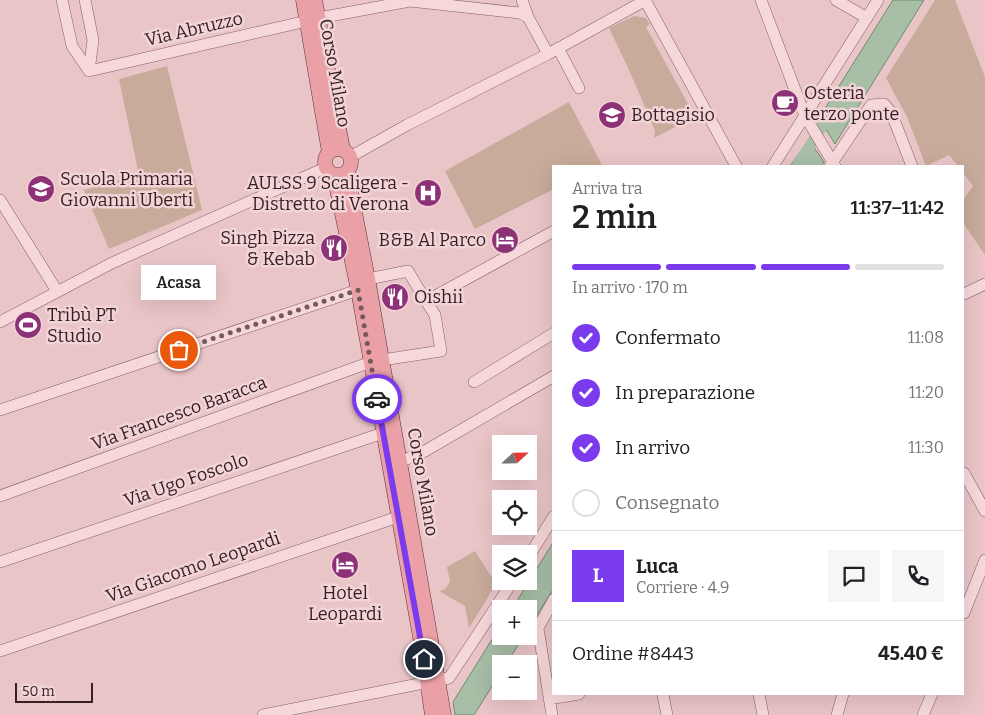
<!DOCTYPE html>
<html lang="it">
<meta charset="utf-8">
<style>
body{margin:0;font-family:Bitter,serif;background:#f6f6f6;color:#202124;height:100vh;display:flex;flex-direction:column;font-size:19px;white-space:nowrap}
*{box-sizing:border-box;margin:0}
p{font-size:16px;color:#757577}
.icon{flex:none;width:28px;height:28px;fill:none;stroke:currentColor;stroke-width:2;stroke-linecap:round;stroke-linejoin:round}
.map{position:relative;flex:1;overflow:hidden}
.sheet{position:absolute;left:552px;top:165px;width:412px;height:530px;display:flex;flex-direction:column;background:#fff;border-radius:0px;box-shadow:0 5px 20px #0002}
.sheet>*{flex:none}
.needle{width:32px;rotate:68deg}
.tools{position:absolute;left:492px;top:435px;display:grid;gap:10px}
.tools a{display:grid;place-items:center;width:45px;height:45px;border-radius:0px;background:#fff;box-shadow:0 5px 20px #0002;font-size:25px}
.scale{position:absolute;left:15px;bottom:12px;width:78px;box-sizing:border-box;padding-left:5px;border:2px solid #351f25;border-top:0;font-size:14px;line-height:18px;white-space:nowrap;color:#351f25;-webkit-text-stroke:4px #f2d4d6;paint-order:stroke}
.pin{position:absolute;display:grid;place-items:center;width:42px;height:42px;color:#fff;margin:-21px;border:2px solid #fff;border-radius:50%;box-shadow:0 1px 5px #0007}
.courier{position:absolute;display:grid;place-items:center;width:50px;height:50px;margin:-25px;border:4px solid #7c3aed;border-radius:50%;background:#fff;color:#222;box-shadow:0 1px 6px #0007}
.bubble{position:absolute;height:35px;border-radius:0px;background:#fff;box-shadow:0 5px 20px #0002;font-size:16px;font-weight:600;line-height:35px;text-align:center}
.overview em{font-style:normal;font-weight:600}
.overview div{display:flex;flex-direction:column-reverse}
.overview{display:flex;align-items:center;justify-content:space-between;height:85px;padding:0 20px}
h1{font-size:32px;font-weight:600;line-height:38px}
.bar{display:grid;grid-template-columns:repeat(4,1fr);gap:8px 5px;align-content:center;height:60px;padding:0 20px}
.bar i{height:6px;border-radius:4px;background:#e0e0e0}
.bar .on{background:#7c3aed}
.bar p{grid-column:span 4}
.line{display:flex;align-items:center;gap:12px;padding:0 20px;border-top:1px solid #e0e0e0}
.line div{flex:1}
.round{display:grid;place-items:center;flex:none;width:52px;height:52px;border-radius:0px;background:#f6f6f6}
ol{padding:0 20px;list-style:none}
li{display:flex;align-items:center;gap:15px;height:55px}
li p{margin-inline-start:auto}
li .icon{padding:5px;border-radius:50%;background:#7c3aed;color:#fff;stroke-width:4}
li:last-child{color:#757577}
li i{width:28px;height:28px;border:2px solid #e0e0e0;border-radius:50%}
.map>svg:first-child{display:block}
.green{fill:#c8ab9a}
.water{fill:#a8bea7;stroke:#6e8c6e}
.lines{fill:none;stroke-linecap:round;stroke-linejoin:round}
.canal{stroke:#a8bea7;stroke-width:11}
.minor-casing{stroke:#845d66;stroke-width:12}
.major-casing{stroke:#52313a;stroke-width:15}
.minor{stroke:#f6d8da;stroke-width:11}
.major{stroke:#eaa0a6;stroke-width:14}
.done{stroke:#74595e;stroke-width:5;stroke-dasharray:0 9}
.route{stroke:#7c3aed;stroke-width:6}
.labels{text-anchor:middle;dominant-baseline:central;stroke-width:5;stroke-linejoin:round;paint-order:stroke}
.street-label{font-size:18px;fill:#351f25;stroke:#f2d4d6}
.poi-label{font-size:18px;fill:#351f25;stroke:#f2d4d6;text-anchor:start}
</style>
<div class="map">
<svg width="985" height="715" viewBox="0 0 985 715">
<rect width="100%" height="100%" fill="#eac5c8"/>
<!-- green -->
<path class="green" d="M935,0H955L985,77V255L964,224V199L973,186L964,174V166H958L949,155L926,166L907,117L886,78Z
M634,16L646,18L650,24L646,27L695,117L654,138L655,131L654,128L629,70L609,28Z
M167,66L202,210L109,249L84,190L139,175L119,79Z
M569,102L602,165L554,166V189L475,229L445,171Z
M475,551L496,584L469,628L465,606L439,591L445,589L450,582L447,567Z"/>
<!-- water -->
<path class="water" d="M893,0H924L835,144L819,118Z
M809,140L824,162L821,166H790Z
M554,541V588L529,628V609H512Z
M501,625V636H524L506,664H501V672L474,715H455L453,702Z"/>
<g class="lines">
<!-- canal -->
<path class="canal" d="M797,166L830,114"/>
<!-- minor casing -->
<g class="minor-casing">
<path id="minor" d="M62,0L72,46L89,71
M85,0L93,40L89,71
M522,0L528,17
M645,0L736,166
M761,0L805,116L835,166
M836,0L867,18
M319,18L410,1L520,13L528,17L548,54
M558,48L579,88
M89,71L307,21
M350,157L407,125L548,54L646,0
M773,166L878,0
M830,166L871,105L884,104L891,112L912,166
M0,200L57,291
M368,279L408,271L426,301L554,231
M964,294L985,284
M0,322L112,263L325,168
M382,360L441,351L435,315L426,301
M474,382L554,333
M0,410L358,290
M400,462L425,451L554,376
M964,473L985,511
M0,496L371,362
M529,556L554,516
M0,562L383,433
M964,613L985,560
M0,651L398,517
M759,694L763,715
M663,695L667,715
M549,699L579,694
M263,715L449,678L513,581
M552,715L538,628L554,599
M837,715L843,694
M923,715L932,694"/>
</g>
<!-- major casing -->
<g class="major-casing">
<path id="major" d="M303,0L329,152
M315,0L343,150
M325 162a13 13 0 1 1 26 0a13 13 0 1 1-26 0Z
M347,172L368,279L444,715
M334,175L358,290L424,659L432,715"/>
</g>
<!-- minor -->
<use href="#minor" class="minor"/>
<!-- major -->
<use href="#major" class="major"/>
</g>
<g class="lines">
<!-- done -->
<path class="done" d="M179,350L358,290L377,399"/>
<!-- route -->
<path class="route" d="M377,399L424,659"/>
</g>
<!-- icons -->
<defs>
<g id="cafe-disc" transform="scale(1.4375)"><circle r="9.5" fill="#8e3278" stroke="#f2d4d6"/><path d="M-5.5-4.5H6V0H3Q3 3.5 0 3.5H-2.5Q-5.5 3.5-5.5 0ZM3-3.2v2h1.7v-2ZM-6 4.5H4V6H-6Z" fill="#fff"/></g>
<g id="school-disc" transform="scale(1.4375)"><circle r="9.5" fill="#8e3278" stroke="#f2d4d6"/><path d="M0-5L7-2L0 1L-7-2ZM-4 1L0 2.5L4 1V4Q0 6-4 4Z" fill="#fff"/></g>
<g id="hospital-disc" transform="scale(1.4375)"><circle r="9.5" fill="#8e3278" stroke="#f2d4d6"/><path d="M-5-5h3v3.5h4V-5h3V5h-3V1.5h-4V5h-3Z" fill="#fff"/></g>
<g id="hotel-disc" transform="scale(1.4375)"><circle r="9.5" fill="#8e3278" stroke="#f2d4d6"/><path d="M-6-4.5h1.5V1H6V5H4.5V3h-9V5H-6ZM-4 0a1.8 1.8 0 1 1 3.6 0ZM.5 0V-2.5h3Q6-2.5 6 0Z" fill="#fff"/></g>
<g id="restaurant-disc" transform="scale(1.4375)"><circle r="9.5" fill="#8e3278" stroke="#f2d4d6"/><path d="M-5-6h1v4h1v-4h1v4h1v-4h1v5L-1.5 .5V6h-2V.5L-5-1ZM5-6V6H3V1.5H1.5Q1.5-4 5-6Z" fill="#fff"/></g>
<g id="stadium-disc" transform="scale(1.4375)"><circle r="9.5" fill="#8e3278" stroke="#f2d4d6"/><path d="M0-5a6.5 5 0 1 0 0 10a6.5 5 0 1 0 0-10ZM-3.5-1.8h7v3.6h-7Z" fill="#fff"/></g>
</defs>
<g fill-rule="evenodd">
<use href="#cafe-disc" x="785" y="103"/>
<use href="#school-disc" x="612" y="115"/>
<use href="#school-disc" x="41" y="189"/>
<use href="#hospital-disc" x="428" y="193"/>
<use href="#hotel-disc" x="505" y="240"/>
<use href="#restaurant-disc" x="334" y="248"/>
<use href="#restaurant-disc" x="395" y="297"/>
<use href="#stadium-disc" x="28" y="325"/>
<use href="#hotel-disc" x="345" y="565"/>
</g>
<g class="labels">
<!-- street labels -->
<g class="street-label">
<text transform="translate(194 29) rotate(-13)">Via Abruzzo</text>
<text transform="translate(335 73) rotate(80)">Corso Milano</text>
<text transform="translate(179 413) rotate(-20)">Via Francesco Baracca</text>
<text transform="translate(186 480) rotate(-19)">Via Ugo Foscolo</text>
<text transform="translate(423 482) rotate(80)">Corso Milano</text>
<text transform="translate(193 567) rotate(-19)">Via Giacomo Leopardi</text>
</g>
<!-- poi labels -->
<g class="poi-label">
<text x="804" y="93">Osteria<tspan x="804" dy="21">terzo ponte</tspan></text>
<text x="631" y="115">Bottagisio</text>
<text x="60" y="179">Scuola Primaria<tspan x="60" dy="21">Giovanni Uberti</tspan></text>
<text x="409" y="183" text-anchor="end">AULSS 9 Scaligera -<tspan x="409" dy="21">Distretto di Verona</tspan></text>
<text x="315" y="238" text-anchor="end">Singh Pizza<tspan x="315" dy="21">&amp; Kebab</tspan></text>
<text x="486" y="240" text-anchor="end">B&amp;B Al Parco</text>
<text x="414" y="297">Oishii</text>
<text x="47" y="315">Tribù PT<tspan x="47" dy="21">Studio</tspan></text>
<text x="345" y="593" text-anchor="middle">Hotel<tspan x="345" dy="21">Leopardi</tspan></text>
</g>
</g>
</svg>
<div class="tools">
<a><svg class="needle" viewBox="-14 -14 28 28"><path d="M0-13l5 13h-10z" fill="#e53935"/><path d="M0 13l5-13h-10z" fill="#757577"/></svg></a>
<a><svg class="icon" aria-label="locate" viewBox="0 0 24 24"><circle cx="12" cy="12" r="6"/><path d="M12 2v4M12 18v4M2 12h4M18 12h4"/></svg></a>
<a><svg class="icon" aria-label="layers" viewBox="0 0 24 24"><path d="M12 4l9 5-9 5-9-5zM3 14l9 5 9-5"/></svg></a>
<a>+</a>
<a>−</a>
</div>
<div class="scale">50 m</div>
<div class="pin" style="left:179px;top:350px;background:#ea580c"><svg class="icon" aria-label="bag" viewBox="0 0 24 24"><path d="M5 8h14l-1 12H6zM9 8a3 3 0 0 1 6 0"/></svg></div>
<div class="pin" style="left:424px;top:659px;background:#1f2937"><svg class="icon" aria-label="home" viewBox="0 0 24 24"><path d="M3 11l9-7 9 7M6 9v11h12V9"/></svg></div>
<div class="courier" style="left:377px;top:399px"><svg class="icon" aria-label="car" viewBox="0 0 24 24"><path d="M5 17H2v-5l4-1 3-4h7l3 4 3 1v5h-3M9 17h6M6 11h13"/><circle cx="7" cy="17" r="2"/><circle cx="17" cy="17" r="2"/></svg></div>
<div class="bubble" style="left:141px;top:265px;width:75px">Acasa</div>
<section class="sheet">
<div class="overview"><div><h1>2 min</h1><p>Arriva tra</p></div><em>11:37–11:42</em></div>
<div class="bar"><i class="on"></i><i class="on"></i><i class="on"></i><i></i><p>In arrivo · 170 m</p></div>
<ol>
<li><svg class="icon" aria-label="check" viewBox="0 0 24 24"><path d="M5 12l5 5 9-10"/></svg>Confermato<p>11:08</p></li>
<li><svg class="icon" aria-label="check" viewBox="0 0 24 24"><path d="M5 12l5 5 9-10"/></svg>In preparazione<p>11:20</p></li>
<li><svg class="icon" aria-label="check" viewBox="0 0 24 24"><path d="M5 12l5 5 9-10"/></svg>In arrivo<p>11:30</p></li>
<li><i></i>Consegnato</li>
</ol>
<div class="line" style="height:90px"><b class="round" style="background:#7c3aed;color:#fff">L</b><div><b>Luca</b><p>Corriere · 4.9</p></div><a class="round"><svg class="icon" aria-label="chat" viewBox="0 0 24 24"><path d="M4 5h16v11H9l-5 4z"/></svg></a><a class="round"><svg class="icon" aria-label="phone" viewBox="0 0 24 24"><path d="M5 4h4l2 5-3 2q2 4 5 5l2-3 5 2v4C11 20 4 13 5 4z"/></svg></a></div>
<div class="line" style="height:65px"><div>Ordine #8443</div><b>45.40 €</b></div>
</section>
</div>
